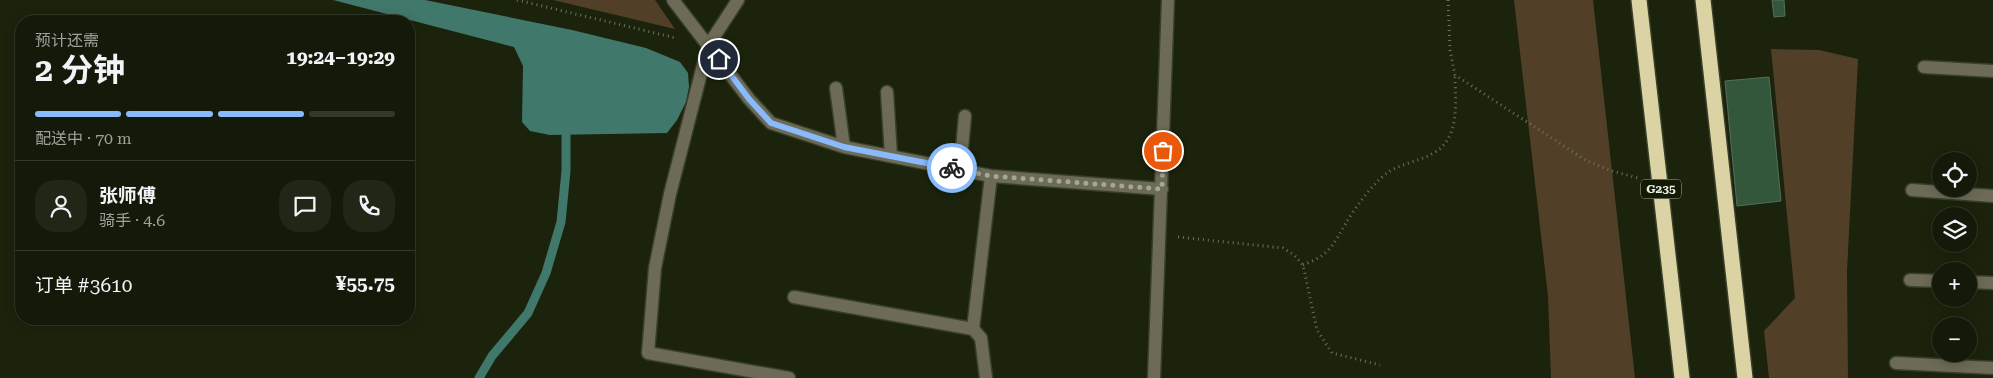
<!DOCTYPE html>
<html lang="zh">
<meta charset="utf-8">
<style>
body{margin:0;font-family:"Roboto Serif","Noto Sans SC",serif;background:#212717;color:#f1f3f6;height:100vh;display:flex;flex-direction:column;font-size:19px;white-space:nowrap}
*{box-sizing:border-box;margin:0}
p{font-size:16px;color:#9da19c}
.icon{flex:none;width:28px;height:28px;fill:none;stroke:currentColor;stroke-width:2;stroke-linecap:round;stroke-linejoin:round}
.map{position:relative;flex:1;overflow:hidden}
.panel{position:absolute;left:15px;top:15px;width:400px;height:310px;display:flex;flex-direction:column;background:#141a09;border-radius:20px;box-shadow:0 2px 12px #0003,0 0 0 1px #33382a}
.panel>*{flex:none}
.fabs{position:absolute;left:1932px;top:152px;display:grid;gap:10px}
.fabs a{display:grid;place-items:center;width:45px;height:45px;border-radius:50%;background:#141a09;box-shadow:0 2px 12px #0003,0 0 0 1px #33382a;font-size:25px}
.pin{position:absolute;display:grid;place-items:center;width:42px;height:42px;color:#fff;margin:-21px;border:2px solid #fff;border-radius:50%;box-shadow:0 1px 5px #0007}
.courier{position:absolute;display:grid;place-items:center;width:50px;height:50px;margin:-25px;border:4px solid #88bafc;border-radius:50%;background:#fff;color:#222;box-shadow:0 1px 6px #0007}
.head em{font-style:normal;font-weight:700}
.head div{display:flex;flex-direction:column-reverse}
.head{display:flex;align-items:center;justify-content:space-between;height:85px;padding:0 20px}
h1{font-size:32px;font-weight:700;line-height:38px}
.bar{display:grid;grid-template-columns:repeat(4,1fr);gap:8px 5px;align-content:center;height:60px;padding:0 20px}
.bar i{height:6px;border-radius:4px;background:#33382a}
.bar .on{background:#88bafc}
.bar p{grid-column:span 4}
.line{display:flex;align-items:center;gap:12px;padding:0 20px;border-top:1px solid #33382a}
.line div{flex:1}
.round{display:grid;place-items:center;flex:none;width:52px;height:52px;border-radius:20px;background:#212717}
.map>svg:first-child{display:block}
.green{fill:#523f27}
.water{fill:#41786c}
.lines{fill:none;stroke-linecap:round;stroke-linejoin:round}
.stream{stroke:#41786c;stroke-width:9}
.building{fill:#32573b;stroke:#566e5b}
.minor-casing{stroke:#38402a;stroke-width:15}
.highway-casing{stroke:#38402a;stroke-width:18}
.path{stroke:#6b725f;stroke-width:3;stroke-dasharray:1 4;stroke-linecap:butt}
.minor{stroke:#6d6a57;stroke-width:12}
.highway{stroke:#dbd3a4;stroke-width:15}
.done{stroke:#a2a897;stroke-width:5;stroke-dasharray:0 9}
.route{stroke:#88bafc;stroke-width:6}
.labels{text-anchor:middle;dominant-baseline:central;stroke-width:4.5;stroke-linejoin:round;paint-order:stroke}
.shield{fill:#121904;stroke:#a9b09f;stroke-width:1}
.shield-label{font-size:12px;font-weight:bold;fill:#eaf0e2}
</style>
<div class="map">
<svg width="1993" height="378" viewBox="0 0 1993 378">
<rect width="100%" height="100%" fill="#1b230c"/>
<!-- green -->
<path class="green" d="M553,0H655L675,29Z
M1514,0H1593L1635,378H1551L1548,296Z
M1771,49L1819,50L1858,59L1847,271L1848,378H1769L1764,331L1795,298Z"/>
<!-- water -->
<path class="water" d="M333,0H425L572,30L646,48L680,62L688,73L689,87L686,102L677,120L667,133L550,135L530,131L522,122L523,66L514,47Z"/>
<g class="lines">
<!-- stream -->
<path class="stream" d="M479,378L492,356L528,313L546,273L561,222L566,171V135"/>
</g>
<!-- building -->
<path class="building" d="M1772,0H1784L1785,16L1774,17Z
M1769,77L1781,201L1737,206L1725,81Z"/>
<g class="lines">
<!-- minor casing -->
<g class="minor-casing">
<path id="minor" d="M673,0L749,99L771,123L844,147L991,176L1162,189
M738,0L708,46L670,194L655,268L648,353L789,378
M1924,67L1993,71
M836,88L844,147
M887,92L891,156
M960,170L965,116
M1912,190L1993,196
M1910,280L1941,281
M1969,282L1993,283
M794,297L973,329L981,338L986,378
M973,329L991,176
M1896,363L1993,368
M1154,378L1168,0"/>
</g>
<!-- highway casing -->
<g class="highway-casing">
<path id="highway" d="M1639,0L1682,378
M1703,0L1745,378"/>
</g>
<!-- path -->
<path class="path" d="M517,0L676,38
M1448,0L1450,50L1455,75L1587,161L1612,171L1638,178
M1178,237L1283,248L1294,255L1303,265L1317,330L1332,353L1380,365
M1303,265C1310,262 1318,259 1324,254C1334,246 1339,234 1346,223C1355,208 1373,183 1387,173C1407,159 1439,161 1450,135C1458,118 1455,94 1455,75"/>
<!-- minor -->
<use href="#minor" class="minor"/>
<!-- highway -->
<use href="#highway" class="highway"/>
</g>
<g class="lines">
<!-- done -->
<path class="done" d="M952,168L991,176L1162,189L1163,151"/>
<!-- route -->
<path class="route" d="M719,59L749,99L771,123L844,147L952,168"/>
</g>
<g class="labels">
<!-- shield labels -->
<rect class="shield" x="1641" y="179.5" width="40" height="19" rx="4"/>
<g class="shield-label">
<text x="1661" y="189">G235</text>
</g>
</g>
</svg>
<div class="fabs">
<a><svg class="icon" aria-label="locate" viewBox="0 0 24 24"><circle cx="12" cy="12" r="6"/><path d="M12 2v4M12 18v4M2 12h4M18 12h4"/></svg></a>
<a><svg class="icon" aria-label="layers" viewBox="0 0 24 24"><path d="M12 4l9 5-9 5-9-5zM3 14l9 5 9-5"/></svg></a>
<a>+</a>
<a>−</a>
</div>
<div class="pin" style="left:1163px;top:151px;background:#ea580c"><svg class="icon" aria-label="bag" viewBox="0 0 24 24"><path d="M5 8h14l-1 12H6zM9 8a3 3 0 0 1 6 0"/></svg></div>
<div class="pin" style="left:719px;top:59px;background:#1f2937"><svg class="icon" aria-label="home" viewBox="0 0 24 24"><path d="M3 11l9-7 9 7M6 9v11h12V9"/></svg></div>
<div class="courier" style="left:952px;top:168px"><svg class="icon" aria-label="bike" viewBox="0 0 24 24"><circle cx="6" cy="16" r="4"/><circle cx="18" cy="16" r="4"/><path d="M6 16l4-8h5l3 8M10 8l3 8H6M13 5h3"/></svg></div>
<section class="panel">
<div class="head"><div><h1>2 分钟</h1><p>预计还需</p></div><em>19:24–19:29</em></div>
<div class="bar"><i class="on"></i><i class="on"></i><i class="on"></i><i></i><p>配送中 · 70 m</p></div>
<div class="line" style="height:90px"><a class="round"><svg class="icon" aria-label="person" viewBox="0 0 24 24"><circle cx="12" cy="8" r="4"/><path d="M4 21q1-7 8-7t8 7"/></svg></a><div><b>张师傅</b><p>骑手 · 4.6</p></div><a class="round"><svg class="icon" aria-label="chat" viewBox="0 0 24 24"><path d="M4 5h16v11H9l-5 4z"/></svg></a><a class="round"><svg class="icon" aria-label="phone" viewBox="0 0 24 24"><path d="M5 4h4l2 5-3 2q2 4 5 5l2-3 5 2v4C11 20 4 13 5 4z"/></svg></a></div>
<div class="line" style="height:65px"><div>订单 #3610</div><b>¥55.75</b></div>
</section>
</div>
